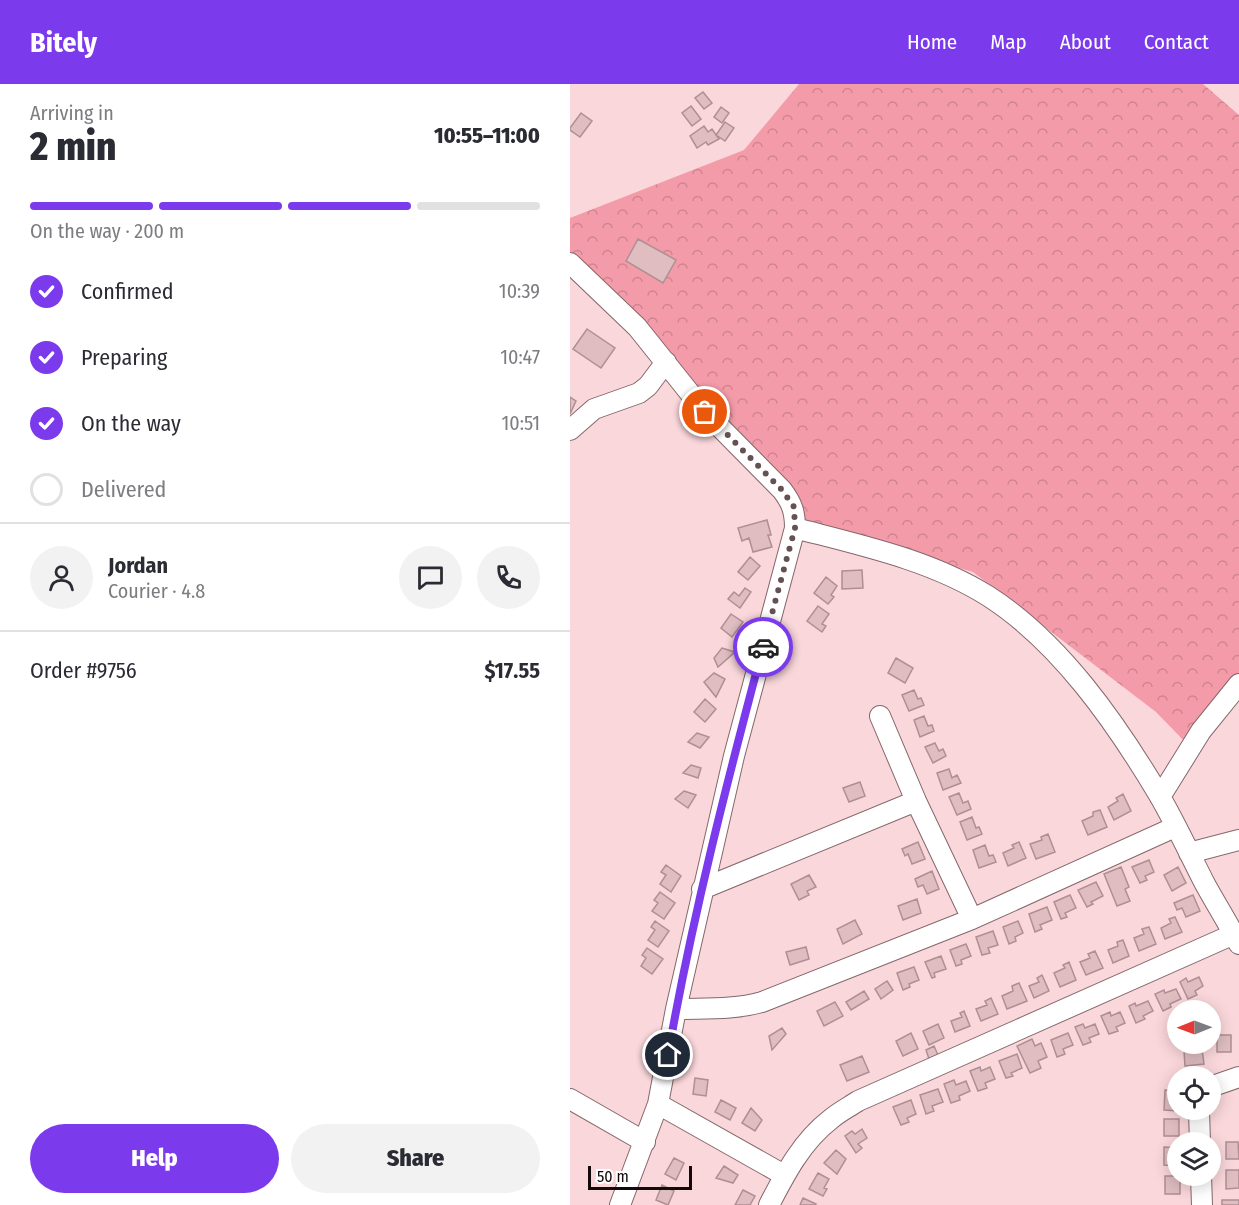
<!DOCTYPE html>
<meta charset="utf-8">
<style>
body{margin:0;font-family:"Fira Sans Condensed",sans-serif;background:#f2f2f3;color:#2b2b33;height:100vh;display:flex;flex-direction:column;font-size:22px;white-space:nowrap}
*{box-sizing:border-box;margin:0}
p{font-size:20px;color:#7c7c81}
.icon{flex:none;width:33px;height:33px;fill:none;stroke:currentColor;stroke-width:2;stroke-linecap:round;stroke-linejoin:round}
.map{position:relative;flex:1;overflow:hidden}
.sheet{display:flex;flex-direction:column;background:#fff;width:570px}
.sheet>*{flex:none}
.needle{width:39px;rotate:269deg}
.tools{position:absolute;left:597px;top:916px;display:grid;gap:12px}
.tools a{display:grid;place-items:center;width:54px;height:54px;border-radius:50%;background:#fff;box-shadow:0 3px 15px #0003;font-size:30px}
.scale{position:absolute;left:18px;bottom:15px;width:104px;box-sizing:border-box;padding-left:6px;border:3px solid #14090b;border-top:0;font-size:16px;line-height:21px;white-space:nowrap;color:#14090b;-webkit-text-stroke:4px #fff;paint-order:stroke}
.pin{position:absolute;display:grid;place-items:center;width:51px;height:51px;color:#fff;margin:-26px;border:3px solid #fff;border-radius:50%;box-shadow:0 2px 6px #0007}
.courier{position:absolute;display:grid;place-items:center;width:60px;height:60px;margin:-30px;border:4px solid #7c3aed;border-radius:50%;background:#fff;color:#222;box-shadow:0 2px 8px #0007}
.overview em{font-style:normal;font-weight:800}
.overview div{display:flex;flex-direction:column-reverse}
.overview{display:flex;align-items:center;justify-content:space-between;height:102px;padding:0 30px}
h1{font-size:39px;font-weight:800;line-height:45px}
.bar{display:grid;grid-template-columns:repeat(4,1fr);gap:9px 6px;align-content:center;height:72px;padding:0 30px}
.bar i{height:8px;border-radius:4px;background:#e1e1e2}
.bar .active{background:#7c3aed}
.bar p{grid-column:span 4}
.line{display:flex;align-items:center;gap:15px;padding:0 30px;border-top:2px solid #e1e1e2}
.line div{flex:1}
.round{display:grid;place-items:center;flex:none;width:63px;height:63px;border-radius:32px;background:#f2f2f3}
ol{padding:0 30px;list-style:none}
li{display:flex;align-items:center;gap:18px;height:66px}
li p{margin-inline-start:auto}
li .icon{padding:6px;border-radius:50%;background:#7c3aed;color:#fff;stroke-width:4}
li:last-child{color:#7c7c81}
li i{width:33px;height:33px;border:3px solid #e1e1e2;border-radius:50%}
.button{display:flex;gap:12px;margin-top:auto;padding:12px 30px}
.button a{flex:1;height:69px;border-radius:36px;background:#7c3aed;color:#fff;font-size:24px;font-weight:800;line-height:69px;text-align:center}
.button a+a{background:#f2f2f3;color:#2b2b33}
header{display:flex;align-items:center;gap:36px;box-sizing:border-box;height:84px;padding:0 30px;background:#7c3aed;color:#fff}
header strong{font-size:28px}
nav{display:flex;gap:33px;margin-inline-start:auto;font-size:21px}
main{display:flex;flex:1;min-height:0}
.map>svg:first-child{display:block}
.forest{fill:url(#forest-crowns)}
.building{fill:#dfbdc1;stroke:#af8f93;stroke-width:1.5}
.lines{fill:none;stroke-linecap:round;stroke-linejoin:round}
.minor-casing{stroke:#85676b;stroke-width:22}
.minor{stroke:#fff;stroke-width:20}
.done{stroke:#645154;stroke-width:6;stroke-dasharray:0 10.8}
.route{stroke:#7c3aed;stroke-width:8}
</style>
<header>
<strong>Bitely</strong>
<nav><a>Home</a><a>Map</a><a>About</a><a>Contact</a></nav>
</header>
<main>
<section class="sheet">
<div class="overview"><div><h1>2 min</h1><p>Arriving in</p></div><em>10:55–11:00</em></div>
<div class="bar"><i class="active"></i><i class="active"></i><i class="active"></i><i></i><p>On the way · 200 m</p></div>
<ol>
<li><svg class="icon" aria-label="check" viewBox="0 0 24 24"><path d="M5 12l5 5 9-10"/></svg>Confirmed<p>10:39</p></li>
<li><svg class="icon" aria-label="check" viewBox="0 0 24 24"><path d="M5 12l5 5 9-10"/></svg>Preparing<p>10:47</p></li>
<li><svg class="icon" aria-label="check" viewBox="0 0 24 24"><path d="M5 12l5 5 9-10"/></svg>On the way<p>10:51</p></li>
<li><i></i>Delivered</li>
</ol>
<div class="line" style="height:108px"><a class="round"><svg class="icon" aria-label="person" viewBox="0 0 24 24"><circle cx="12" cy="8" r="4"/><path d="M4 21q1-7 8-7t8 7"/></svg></a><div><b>Jordan</b><p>Courier · 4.8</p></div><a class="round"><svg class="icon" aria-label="chat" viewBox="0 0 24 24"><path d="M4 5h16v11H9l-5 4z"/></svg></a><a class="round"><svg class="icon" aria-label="phone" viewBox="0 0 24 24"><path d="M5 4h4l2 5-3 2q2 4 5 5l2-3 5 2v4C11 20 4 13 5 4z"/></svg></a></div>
<div class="line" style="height:78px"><div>Order #9756</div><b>$17.55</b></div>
<div class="button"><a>Help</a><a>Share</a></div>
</section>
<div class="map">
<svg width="669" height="1121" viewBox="0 0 669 1121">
<defs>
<pattern id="forest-crowns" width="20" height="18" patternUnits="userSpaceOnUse" patternTransform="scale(1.5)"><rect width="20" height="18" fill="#f49ba9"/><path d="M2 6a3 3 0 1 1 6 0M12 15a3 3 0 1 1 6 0" fill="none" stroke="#d08490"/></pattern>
</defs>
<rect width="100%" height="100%" fill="#fad7db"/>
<!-- forest -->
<path class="forest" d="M229,0H633L669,31V605L624,667L586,628L403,488L239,440L0,175V134L174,66Z"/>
<!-- building -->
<path class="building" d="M133,8L142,19L134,25L125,14Z
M121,22L131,35L122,42L112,29Z
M151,23L159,29L152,39L144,33Z
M11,29L22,37L10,53L0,46V44Z
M155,38L164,44L155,57L146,51Z
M134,42L138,48L142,45L149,55L138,61L136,58L127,64L120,52Z
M68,155L106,176L93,199L56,177Z
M17,245L45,264L31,284L3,265Z
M0,313L6,317L0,330Z
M197,436L201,451H198L202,463L183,468L179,454L172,457L168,444Z
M180,473L190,482L178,496L168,488Z
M292,486L293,504L272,505V487Z
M256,493L267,502L261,511L264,513L258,520L244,509Z
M175,504L181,508L170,524L158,515L164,508L169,512Z
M248,522L259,530L252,540L256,542L252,548L237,537Z
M161,530L173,538L162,553L151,544Z
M152,564L165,568L148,583L144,574Z
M326,574L343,584L335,599L318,589Z
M144,589L155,595L146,613L134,598Z
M344,606L348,615L351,614L354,621L339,627L332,611Z
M135,615L146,625L135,638L124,628Z
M354,632L358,642L362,641L364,647L350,653L344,636Z
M127,649L139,653L130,664L118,658Z
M365,659L369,667L373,665L376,672L363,679L355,663Z
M121,681L131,684L128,694L113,689Z
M379,685L382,694L387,691L391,699L373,706L367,689Z
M290,698L295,712L279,718L273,704Z
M114,707L126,711L118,724L105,715Z
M389,709L393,719L398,717L401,725L387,731L379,713Z
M553,710L561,727L544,736L538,723L548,717L546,714Z
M530,726L537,743L518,751L512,737L523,732V728Z
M402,733L406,744L409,743L412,750L397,756L390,738Z
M478,750L485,768L466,775L460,760L472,756L471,753Z
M348,758L355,775L342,780L338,770L335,772L332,765Z
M449,758L456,774L438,782L433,769L444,764L442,761Z
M415,761L419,772L423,771L426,778L409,784L403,766Z
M579,776L584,788L575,792L577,796L570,799L562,783Z
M96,781L111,792L101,808L90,800L96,791L91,788Z
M551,783L559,803L555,805L560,817L547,822L534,790Z
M608,783L616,799L602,807L594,791Z
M362,787L369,805L357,810L353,801L348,803L345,795Z
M239,791L246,803L237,807L239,811L229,816L221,800Z
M526,798L533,812L521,818L523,820L517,823L508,806Z
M90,808L105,819L94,835L82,827L88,819L84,816Z
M500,811L506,824L495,829L497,833L491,835L484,818Z
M623,811L630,827L616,833L612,824L607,826L604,819Z
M347,815L351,829L333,836L328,822Z
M477,823L482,836L470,841L472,845L465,848L459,830Z
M605,833L612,848L595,855L591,844L601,839L599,835Z
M285,836L292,850L273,860L267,845Z
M85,837L99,847L88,863L78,856L85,846L81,843Z
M448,837L453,849L445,853L446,857L439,860L433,843Z
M579,843L586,860L569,867L564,854L574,850L572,845Z
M423,847L428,861L418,864L420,869L412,871L406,853Z
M553,856L559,872L543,879L538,866L548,862L547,858Z
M396,860L401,872L391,876L392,880L386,882L380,866Z
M236,863L239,875L220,881L216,868Z
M77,864L93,875L82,890L71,882L76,874L72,871Z
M525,867L533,884L516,891L510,878L520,874L518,870Z
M371,872L376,885L364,889L365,893L362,894L355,878Z
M499,878L506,896L490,903L484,889L495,884L493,881Z
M344,883L349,896L339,900L340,903L333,906L327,889Z
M472,891L479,907L464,914L459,902L469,898L467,894Z
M629,893L633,902L625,907L627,911L618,915L610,898L616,894L618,898Z
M317,897L323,906L311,915L305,905Z
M449,899L457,917L437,925L432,912L443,907L442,902Z
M606,905L611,915L600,920L601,923L593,927L585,910L594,906L595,909Z
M294,907L299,915L281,926L276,918Z
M421,914L428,930L411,937L406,925L417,921L415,917Z
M578,917L583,927L573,932L575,935L566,939L559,922L565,919L566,922Z
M265,918L273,932L254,942L247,927Z
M394,927L400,942L385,948L381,937L392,933L390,929Z
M540,928L541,932L550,928L555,939L546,943L548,947L539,950L531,932Z
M368,940L374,954L359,961L353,947Z
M513,940L515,944L525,940L529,950L519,954L521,958L513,961L505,943Z
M212,944L216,950L202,966L199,952Z
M341,949L348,965L333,972L326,957Z
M498,949L503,961L493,965L495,970L487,973L481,956Z
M647,951H661V968H647Z
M462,955L465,962L471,959L477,973L468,977L471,984L460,989L447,962Z
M364,962L368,971L359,975L356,966Z
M632,965L634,980L615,982L614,967Z
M447,970L452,984L441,989L443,992L436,994L429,977Z
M292,972L299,988L277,997L270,981Z
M410,983L411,987L420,983L425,995L415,999L417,1004L408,1007L400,987Z
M125,994L138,996L136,1012L123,1010Z
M384,996L386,1001L396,997L400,1007L389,1012L390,1016L381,1019L374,1000Z
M368,1005L373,1018L362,1022L364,1027L356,1030L350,1011Z
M595,1006L608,1007V1027L594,1026Z
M151,1016L166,1024L160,1036L145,1028Z
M341,1016L346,1030L337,1034L339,1038L331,1041L323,1023Z
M181,1024L192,1036L185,1047L172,1039Z
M594,1035H609V1052H594Z
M292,1045L297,1054L288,1060L292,1064L286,1069L275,1052L282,1047L285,1050Z
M656,1058H668L669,1075H656Z
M594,1063L608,1064V1082L594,1081Z
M266,1066L276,1075L267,1090L254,1079Z
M104,1074L114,1079L106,1096L95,1090Z
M154,1082L168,1091L163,1099L146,1094Z
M656,1086H669V1104L656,1105Z
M248,1089L259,1095L254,1104L257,1105L253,1112L239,1105Z
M595,1092H610V1110H595Z
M92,1101L104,1107L98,1121L86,1116Z
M173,1106L185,1112L180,1121H165Z
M233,1114L246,1120L245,1121H230Z
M652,1116H669V1121H652Z"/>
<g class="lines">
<!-- minor casing -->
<g class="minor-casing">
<path id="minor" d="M0,179L67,243L135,328L212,406C222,419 225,428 225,444L164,672L106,925L88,1020L50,1121
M0,346L24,325L69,309L78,302L96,278
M225,444C290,461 361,476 418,512C490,558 546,639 589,711C606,740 620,771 635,800C646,820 658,839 669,860
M310,632L346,717L402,835
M590,713L631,647L669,600
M619,769L669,756
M132,805L346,717
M106,925C135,924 164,926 192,918L402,835L605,743
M640,1003L669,993
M0,1015L75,1058
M88,1020L214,1091
M629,1026L630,1059
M631,1092L632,1121
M199,1121C215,1090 232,1057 261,1035C269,1028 279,1023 288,1017L664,850"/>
</g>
<!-- minor -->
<use href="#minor" class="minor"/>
</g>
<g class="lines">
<!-- done -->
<path class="done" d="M135,328L212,406L224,423L225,444L193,563"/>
<!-- route -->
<path class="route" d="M98,971C122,834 157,698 193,563"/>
</g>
</svg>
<div class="tools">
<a><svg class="needle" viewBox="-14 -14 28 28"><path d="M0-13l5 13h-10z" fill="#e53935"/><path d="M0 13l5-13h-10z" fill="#7c7c81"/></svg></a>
<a><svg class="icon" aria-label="locate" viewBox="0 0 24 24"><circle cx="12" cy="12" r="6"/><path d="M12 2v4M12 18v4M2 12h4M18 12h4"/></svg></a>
<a><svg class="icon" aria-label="layers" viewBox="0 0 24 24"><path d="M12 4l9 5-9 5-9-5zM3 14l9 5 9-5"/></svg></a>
</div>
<div class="scale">50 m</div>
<div class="pin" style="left:135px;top:328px;background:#ea580c"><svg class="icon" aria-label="bag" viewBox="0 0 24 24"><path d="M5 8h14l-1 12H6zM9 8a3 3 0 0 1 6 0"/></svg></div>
<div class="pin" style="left:98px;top:971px;background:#1f2937"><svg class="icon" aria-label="home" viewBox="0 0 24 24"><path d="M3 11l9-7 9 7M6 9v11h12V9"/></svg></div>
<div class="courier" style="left:193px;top:563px"><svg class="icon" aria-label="car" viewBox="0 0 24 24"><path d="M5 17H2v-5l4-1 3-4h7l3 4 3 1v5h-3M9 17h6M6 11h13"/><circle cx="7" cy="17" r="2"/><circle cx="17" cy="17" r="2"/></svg></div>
</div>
</main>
